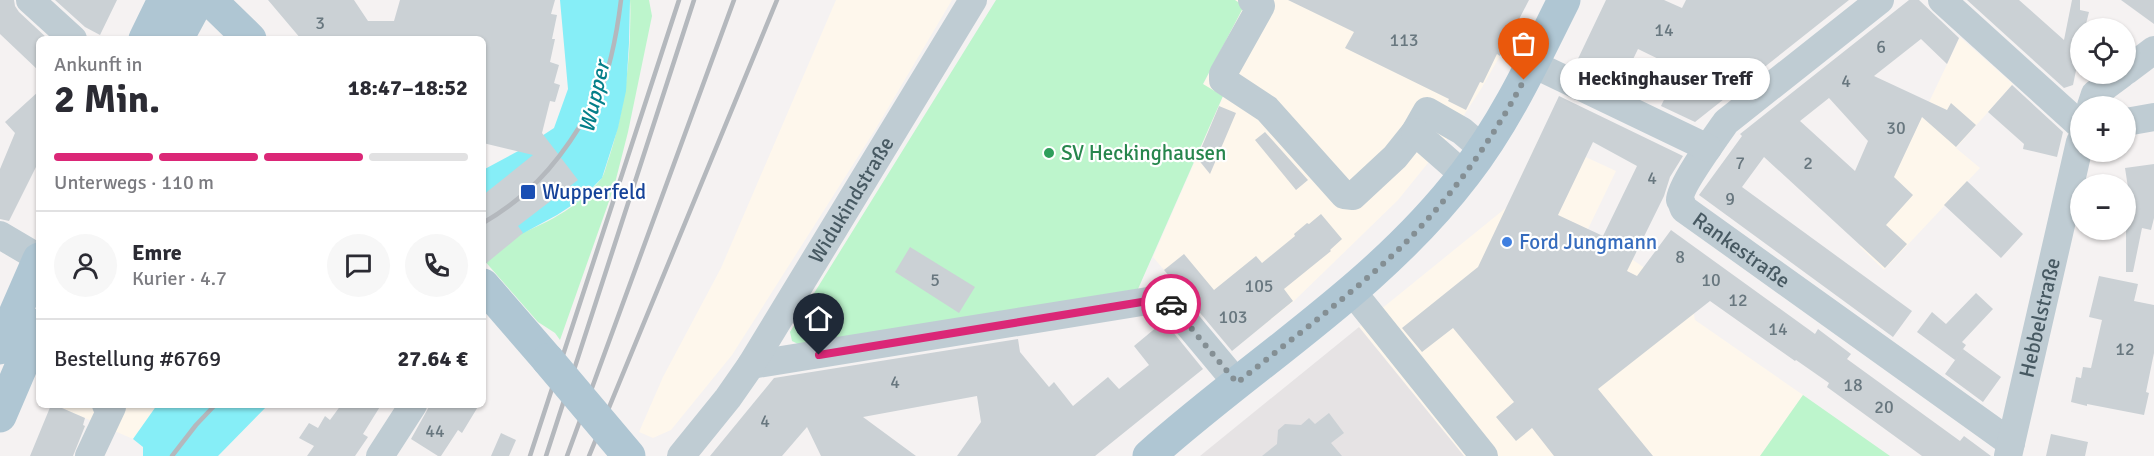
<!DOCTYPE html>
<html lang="de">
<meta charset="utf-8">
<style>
body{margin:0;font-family:Signika,sans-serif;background:#f7f7f7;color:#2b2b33;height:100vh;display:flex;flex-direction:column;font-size:22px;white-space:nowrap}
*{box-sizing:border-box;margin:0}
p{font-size:20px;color:#7c7c81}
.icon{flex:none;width:33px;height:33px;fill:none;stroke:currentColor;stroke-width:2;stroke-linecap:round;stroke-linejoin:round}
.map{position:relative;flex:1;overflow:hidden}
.sheet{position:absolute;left:36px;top:36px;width:450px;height:372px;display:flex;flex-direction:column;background:#fff;border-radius:9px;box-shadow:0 2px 4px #0004}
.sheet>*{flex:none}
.tools{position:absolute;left:2070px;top:18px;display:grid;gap:12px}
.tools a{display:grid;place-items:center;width:66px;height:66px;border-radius:50%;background:#fff;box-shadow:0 2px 4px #0004;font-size:30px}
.pin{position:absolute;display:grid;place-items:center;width:51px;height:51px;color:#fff;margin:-62px -26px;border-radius:50% 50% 50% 0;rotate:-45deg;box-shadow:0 0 6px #0007}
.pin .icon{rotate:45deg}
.courier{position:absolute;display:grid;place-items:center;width:60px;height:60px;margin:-30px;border:4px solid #db2777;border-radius:50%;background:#fff;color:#222;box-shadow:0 2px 8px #0007}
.bubble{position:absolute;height:42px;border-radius:21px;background:#fff;box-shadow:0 2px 4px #0004;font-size:20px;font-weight:700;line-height:42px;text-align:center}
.summary em{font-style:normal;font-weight:700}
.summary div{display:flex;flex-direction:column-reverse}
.summary{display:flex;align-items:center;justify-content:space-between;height:102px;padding:0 18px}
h1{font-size:39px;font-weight:700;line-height:45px}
.bar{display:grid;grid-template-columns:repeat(4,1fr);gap:9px 6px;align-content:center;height:72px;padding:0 18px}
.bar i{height:8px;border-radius:4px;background:#e1e1e2}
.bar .current{background:#db2777}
.bar p{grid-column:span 4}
.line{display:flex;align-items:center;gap:15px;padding:0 18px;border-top:2px solid #e1e1e2}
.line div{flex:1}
.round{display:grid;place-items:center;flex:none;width:63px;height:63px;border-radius:32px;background:#f7f7f7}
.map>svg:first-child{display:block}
.commercial{fill:#fef7ec}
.education{fill:#e6e3e4}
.green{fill:#bdf5cc}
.water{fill:#86eef7}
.building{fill:#cbd1d5;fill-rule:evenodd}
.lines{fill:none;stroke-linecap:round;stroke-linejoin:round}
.minor{stroke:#bfccd3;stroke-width:28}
.major{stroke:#afc6d3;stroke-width:33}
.rail{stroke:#b4b8bd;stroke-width:4.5}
.major-bridge{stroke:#afc6d3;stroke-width:33}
.done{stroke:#848f94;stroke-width:6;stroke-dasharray:0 10.8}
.route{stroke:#db2777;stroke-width:8}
.leisure-dot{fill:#2e9e5b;stroke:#fff;stroke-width:2}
.transit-dot{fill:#1a4fb4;stroke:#fff;stroke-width:2}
.shop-dot{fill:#3f7fe0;stroke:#fff;stroke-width:2}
.labels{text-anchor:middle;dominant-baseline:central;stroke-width:4.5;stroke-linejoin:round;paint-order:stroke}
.number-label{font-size:18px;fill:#68777f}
.leisure-label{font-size:21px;fill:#27864d;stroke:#fff;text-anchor:start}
.transit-label{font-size:21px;fill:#164399;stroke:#fff;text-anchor:start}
.street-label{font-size:21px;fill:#475962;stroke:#fff}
.shop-label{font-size:21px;fill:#366cbe;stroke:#fff;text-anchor:start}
.water-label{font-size:22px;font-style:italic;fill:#057f89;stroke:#fff}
</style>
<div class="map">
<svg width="2154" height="456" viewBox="0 0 2154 456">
<rect width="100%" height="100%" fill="#f5f2f2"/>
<!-- commercial -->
<path class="commercial" d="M836,0H952L875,130L732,355L671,430L653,438L639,432L663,377L721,268Z
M1235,0H1457L1516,28L1481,89L1453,132L1398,200L1294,301L1232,350L1153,257L1223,97L1203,85L1244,6Z
M1960,37L2013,84L1956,148L1980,168L1884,270L1860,247Z
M1540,136L1616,171L1588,229L1691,300L1695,320L1803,395L1760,456H1464L1359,327L1507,207Z
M55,405H157L133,439Z"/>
<!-- education -->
<path class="education" d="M1359,327L1464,456H1200Z"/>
<!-- green -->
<path class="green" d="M630,0H649L652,16L628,132L614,187L560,340L555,333L538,322L483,259V246C525,234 573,215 601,179C605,174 606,165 609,158C622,118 628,79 630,37C630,24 631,12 630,0Z
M996,0H1235L1244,6L1203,84L1223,96L1138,289L800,345L792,341L790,332Z
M1803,395L1890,456H1760Z"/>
<!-- water -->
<path class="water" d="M560,0H630L629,43L626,91L618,128L602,178L580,200L557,215L520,235L483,246V170L522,149L554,128L568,89Z
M157,405H268L218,456H143V447L133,439Z"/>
<!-- building -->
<path class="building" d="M0,0H14L15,6L19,12L48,39H39V71L0,34Z
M55,0H117L100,35L85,27Z
M268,0H354L368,21H394L400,0H555L551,14L557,15L552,39H555L550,62L559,65L554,83L560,85L555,102L550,101L542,133L578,180L518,226L523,233L483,266V195L533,155L483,143V39H301Z
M1288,0H1529L1500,56L1497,54L1483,83L1480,82L1466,110L1448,101L1449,99L1345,48L1354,32Z
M1606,0H1664L1682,8L1686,0H1849L1695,122L1661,106L1679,69L1638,49L1620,86L1575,65Z
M1909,0H1919L1959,38L1947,64L1921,39L1874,76L1947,110L1951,103L1976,125L1956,147L1922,117L1894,177L1913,195L1886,225L1907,244L1885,268L1764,157L1742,187L1912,311L1893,337L1699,195L1742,136L1740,134ZM1829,98L1868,141L1855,171L1800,121Z
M1967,0H2019L2064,40L2072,0H2080V10L2089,12L2085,28H2080V51L2073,85L2064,88Z
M2121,0H2154V24Z
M2012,85L2063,132L2057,157L2023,149L2024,144L1988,112Z
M39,91V161L9,221L0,219V169L15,133L5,122Z
M1559,96L1683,156L1670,177L1664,196L1627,271L1637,276L1671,230L1815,334L1818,329L1851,354L1847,359L1960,441L1964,436L1991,456H1922L1827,387L1829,383L1796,360L1795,361L1710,301L1598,389L1653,456H1554L1532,428L1516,441L1496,417L1514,402L1453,328L1422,352L1402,328L1478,267ZM1593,142L1637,166L1603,236L1558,215Z
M1219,106L1236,113L1210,174L1197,158Z
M1265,132L1308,180L1296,190L1255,140Z
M2154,164V218L2151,230L2142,228L2133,272H2126V196L2129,194L2125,168Z
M1967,181L2023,234L2001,258L1944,205Z
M1321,214L1342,239L1330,250L1331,251L1284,289L1293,301L1232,351L1164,270L1184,254L1214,290L1256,256L1262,263L1295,236L1294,234L1307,223L1309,224Z
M910,247L975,287L959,313L895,272Z
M2099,276L2138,284L2134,301L2154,305V353L2146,392L2149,393L2144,415L2087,404V406L2071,402L2076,377L2081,378L2083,367L2091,368L2102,320L2089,317Z
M1976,293L1993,309L1962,342L1966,345L1955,360L1917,332L1932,312L1946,324Z
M1164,321L1203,369L1095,456H957L981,422L977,396L863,417L916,456H821L807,427L782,456H710L774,378L1018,339L1020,352L1049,387L1054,382L1073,406L1108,377L1119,389L1149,365L1134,346Z
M1963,349L2001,377L1983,402L1945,374Z
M51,405H55L85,418L83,425L85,426L73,456H30Z
M341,405H381L363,434L368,437L355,456H307L314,446L299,438L309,423L318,428L325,416L330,420Z
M430,405H479L462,433L458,430L441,456H438L411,439Z
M1329,413L1344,433L1331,443L1342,456H1262L1277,444L1278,430L1285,424L1301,425L1309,418L1315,424Z
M501,433L516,440L509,456H491Z
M2051,434L2088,442L2085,456H2046Z"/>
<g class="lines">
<!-- minor -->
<g class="minor">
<path d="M30,0L73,39"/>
<path d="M1252,0L1261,6L1223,74V80L1267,109L1344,195L1353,196L1395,157L1415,132L1427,111L1462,131L1483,149"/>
<path id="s1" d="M1880,0L1726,122C1717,135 1679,187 1680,200C1681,201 1683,207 1684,209L2011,443"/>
<path d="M1942,0L2080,125"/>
<path d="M1533,64L1708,148"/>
<path d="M2126,71L2154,50"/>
<path d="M2091,106L2095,94L2122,74"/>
<path d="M2126,122L2154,117"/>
<path d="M1415,132L1464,175"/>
<path d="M0,235L39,258"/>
<path d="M1351,290L1484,456"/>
<path d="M751,365L1154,300L1171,304L1237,383"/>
<path d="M89,456L112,407L106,405"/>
<path d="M380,456L413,405"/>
<path id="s2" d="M681,456L728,398L751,365L973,0"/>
<path id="s3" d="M2008,456L2080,142"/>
</g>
<!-- major -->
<path class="major" d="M210,0L250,39
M145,39L164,0
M177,39L198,0
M483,285L548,360
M0,348L39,259
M0,416L39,325
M1149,456C1254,362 1379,287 1465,174C1506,121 1534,60 1564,0"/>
<!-- rail -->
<path class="rail" d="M483,223C526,198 554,168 580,126C586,117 593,108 597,99C611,68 617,33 621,0
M172,456L196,425L215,405
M530,456L679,0
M546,456L694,0
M567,456L734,0
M589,456L777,0"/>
<!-- major-bridge -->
<path class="major-bridge" d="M548,360L629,456"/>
</g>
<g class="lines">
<!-- done -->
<path class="done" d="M1171,304L1237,383C1290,340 1346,299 1396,252C1448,202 1490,144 1524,80"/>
<!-- route -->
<path class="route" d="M819,355L1154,300L1171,304"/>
</g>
<!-- markers -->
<circle class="leisure-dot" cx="1049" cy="153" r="6"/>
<rect class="transit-dot" x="520" y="184" width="16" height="16" rx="3"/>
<circle class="shop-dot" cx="1507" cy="242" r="6"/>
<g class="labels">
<!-- number labels -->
<g class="number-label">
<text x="320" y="23">3</text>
<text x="1664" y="30">14</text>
<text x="1404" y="40">113</text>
<text x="1881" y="47">6</text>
<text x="1846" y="81">4</text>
<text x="1896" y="128">30</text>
<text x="1740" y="163">7</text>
<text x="1808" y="163">2</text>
<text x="1652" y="178">4</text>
<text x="1730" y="199">9</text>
<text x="1680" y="257">8</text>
<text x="935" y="280">5</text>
<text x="1711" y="280">10</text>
<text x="1259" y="286">105</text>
<text x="1738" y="300">12</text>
<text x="1233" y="317">103</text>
<text x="1778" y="329">14</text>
<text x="2125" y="349">12</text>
<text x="895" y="382">4</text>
<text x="1853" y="385">18</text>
<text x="1884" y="407">20</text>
<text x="765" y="421">4</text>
<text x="435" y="431">44</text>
</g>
<!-- leisure labels -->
<g class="leisure-label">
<text x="1061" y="153">SV Heckinghausen</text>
</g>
<!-- transit labels -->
<g class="transit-label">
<text x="542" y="192">Wupperfeld</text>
</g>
<!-- street labels -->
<g class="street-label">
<text stroke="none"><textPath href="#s2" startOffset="308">Widukindstraße</textPath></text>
<text stroke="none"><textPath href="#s1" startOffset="368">Rankestraße</textPath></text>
<text stroke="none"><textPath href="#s3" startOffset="142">Hebbelstraße</textPath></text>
</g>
<!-- shop labels -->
<g class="shop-label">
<text x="1519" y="242">Ford Jungmann</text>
</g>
<!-- water labels -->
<g class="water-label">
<text transform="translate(594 97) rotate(-77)">Wupper</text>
</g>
</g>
</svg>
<div class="tools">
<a><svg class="icon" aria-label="locate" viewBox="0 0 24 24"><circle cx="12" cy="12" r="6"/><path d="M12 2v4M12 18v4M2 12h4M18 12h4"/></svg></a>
<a>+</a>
<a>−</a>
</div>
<div class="pin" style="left:1524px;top:80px;background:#ea580c"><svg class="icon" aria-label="bag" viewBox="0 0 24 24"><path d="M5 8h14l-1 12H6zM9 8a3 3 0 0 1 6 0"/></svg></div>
<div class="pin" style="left:819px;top:355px;background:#1f2937"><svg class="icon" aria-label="home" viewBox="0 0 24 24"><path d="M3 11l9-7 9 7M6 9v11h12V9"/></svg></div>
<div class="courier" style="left:1171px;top:304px"><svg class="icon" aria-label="car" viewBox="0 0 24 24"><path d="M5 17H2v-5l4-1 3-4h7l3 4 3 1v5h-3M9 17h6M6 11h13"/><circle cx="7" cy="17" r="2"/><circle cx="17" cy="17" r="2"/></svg></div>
<div class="bubble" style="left:1560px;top:58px;width:210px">Heckinghauser Treff</div>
<section class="sheet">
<div class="summary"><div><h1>2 Min.</h1><p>Ankunft in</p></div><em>18:47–18:52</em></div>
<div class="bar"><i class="current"></i><i class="current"></i><i class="current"></i><i></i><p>Unterwegs · 110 m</p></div>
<div class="line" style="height:108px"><a class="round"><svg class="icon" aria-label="person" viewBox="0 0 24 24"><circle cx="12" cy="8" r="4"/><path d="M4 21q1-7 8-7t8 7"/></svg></a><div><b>Emre</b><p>Kurier · 4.7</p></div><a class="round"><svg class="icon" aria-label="chat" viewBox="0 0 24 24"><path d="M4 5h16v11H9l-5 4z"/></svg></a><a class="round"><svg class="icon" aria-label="phone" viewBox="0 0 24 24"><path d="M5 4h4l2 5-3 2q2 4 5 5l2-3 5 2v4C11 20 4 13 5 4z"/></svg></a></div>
<div class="line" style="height:78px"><div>Bestellung #6769</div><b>27.64 €</b></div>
</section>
</div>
